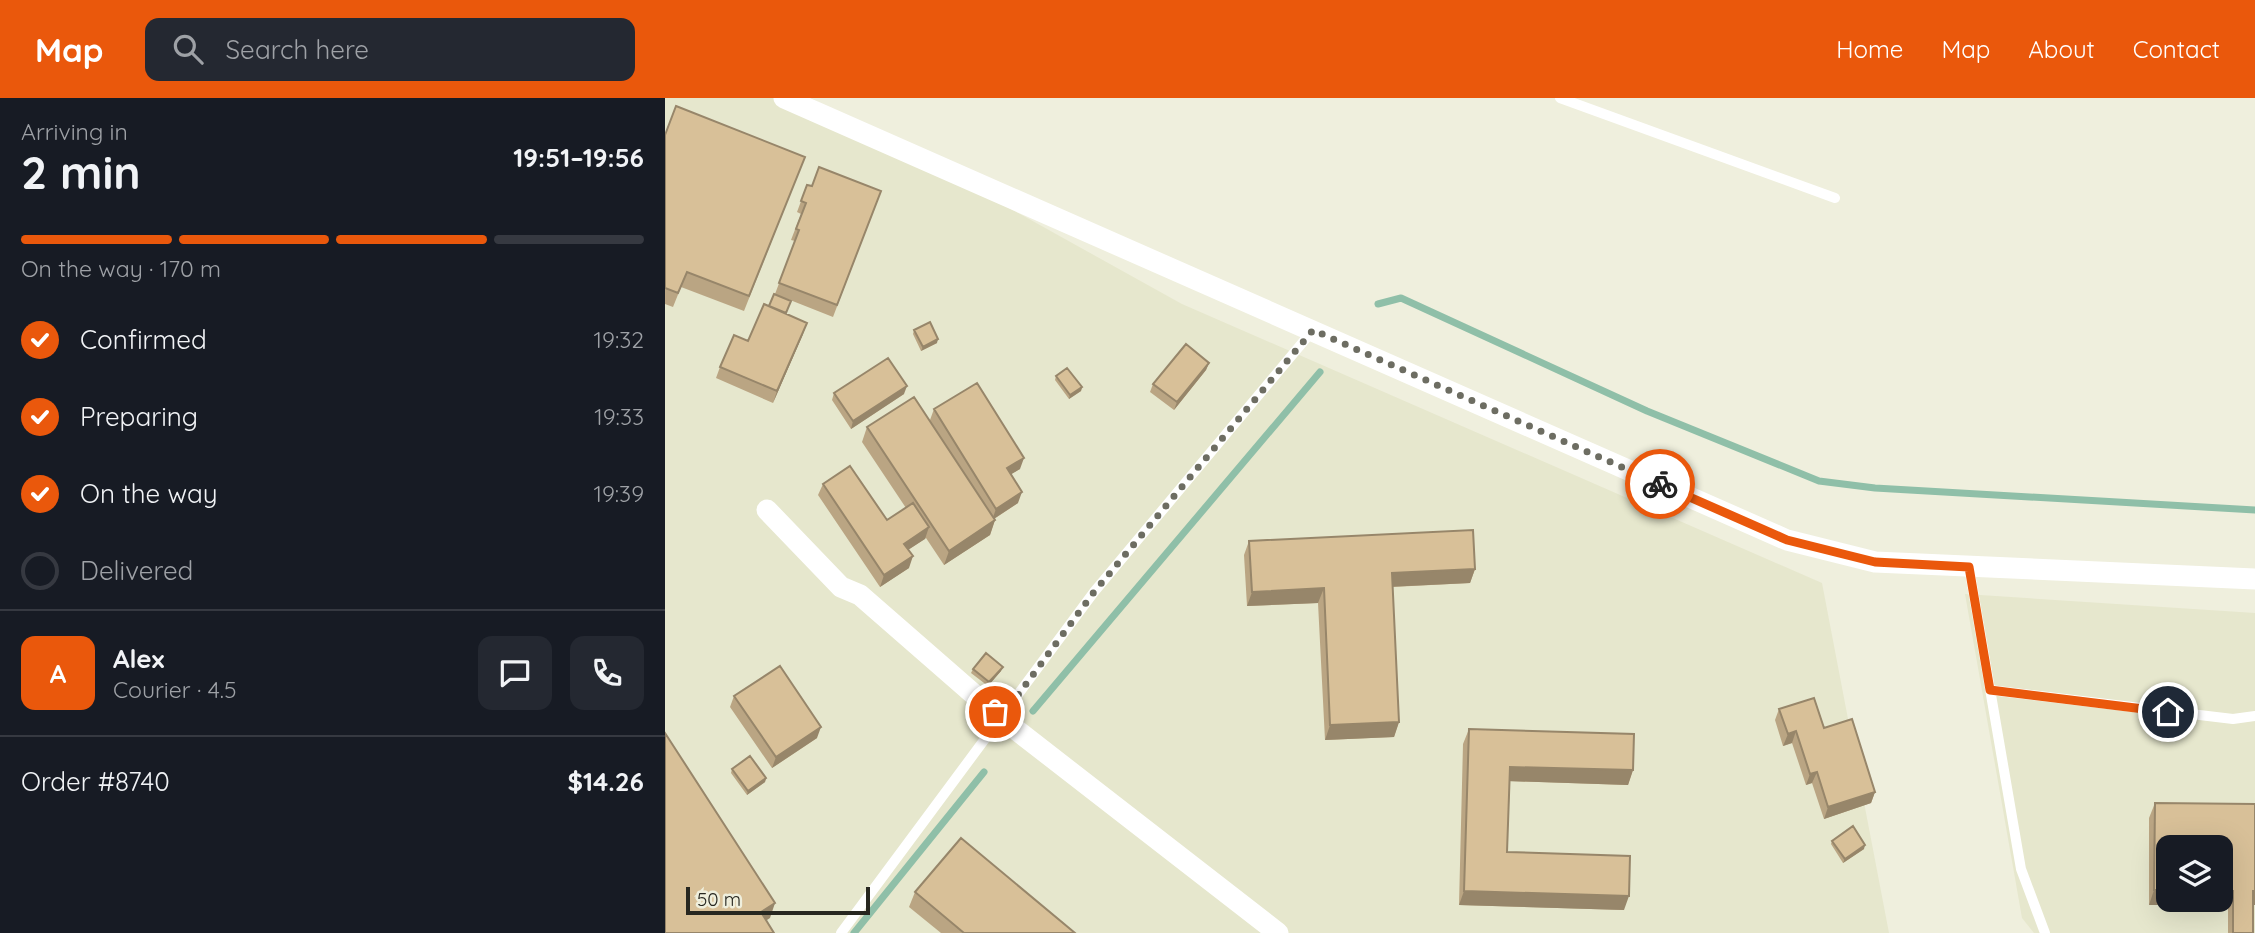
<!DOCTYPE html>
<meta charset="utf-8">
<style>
body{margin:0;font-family:Quicksand,sans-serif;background:#242831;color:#f1f3f6;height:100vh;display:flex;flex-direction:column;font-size:26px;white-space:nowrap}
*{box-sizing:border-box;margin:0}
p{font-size:23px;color:#9ea1a6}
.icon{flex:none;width:38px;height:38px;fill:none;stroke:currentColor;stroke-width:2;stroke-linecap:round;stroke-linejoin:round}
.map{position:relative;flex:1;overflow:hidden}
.sheet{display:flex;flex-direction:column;background:#171b24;width:665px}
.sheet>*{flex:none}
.fabs{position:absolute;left:1491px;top:737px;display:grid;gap:14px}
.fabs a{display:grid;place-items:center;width:77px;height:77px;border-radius:14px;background:#171b24;box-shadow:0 7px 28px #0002;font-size:35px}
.scale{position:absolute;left:21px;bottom:18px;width:184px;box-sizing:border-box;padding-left:7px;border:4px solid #272720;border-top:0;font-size:19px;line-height:24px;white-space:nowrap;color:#272720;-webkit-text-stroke:5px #efefdd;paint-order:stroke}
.pin{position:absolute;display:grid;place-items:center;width:60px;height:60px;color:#fff;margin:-30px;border:4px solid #fff;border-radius:50%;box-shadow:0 2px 7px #0007}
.courier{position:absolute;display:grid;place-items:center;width:70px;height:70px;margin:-35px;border:5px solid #ea580c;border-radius:50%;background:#fff;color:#222;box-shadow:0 2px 9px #0007}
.head em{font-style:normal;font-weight:700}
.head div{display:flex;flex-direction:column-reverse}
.head{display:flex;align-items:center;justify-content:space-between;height:119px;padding:0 21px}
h1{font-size:46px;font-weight:700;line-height:52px}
.bar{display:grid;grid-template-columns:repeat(4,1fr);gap:10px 7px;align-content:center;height:84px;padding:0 21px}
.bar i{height:9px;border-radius:5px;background:#363941}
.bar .selected{background:#ea580c}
.bar p{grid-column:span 4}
.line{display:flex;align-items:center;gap:18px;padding:0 21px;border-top:2px solid #363941}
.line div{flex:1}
.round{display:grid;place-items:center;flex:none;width:74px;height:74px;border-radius:14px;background:#242831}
ol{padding:0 21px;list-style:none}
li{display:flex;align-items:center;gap:21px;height:77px}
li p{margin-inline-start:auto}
li .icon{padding:7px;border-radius:50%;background:#ea580c;color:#fff;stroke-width:4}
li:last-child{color:#9ea1a6}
li i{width:38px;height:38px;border:4px solid #363941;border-radius:50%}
header{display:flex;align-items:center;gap:42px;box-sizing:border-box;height:98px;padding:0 35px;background:#ea580c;color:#fff}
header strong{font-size:33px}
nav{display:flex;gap:38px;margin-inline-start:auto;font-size:24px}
.search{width:490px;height:63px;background:#242831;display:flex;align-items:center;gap:18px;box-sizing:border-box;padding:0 24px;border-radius:14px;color:#9ea1a6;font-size:26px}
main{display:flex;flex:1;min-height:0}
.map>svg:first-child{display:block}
.built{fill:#e6e7cd;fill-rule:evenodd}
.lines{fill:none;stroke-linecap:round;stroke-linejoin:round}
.stream{stroke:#8fbfa8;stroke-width:7}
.service{stroke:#fff;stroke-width:10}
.minor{stroke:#fff;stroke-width:21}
.wall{fill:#baa583}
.shaded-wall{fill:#97866a}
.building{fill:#d8c098;stroke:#97866a;stroke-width:2}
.done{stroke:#6d6d62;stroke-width:7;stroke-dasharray:0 12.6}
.route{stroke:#ea580c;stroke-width:9}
</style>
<header>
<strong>Map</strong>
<div class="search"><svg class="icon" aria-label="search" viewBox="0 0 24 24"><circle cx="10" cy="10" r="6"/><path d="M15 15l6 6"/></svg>Search here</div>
<nav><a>Home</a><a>Map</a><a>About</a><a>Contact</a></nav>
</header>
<main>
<section class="sheet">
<div class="head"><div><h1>2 min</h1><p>Arriving in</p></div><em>19:51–19:56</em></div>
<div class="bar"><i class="selected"></i><i class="selected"></i><i class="selected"></i><i></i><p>On the way · 170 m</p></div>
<ol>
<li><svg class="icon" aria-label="check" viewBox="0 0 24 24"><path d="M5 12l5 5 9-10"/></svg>Confirmed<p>19:32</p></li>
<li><svg class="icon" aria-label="check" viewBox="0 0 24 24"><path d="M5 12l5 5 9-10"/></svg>Preparing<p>19:33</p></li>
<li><svg class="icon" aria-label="check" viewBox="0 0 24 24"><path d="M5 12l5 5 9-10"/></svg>On the way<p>19:39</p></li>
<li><i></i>Delivered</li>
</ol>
<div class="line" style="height:126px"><b class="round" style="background:#ea580c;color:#fff">A</b><div><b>Alex</b><p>Courier · 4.5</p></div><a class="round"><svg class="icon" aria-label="chat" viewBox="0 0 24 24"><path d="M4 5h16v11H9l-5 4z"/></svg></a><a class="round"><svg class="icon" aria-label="phone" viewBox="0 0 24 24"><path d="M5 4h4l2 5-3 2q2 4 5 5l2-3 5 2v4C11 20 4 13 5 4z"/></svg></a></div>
<div class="line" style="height:91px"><div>Order #8740</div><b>$14.26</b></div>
</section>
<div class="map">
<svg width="1590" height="835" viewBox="0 0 1590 835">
<rect width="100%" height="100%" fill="#efefdd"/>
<!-- built -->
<path class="built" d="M0,0H146L517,206L1157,485L1224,835H0Z
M1300,496L1590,515V835H1369L1357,820ZM1503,749H1556V802H1503Z"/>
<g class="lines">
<!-- stream -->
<path class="stream" d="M713,206L736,200L982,313L1154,383L1210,390L1590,412
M368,613L655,274
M189,835L319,674"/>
<!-- service -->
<path class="service" d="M895,0L1170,100
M1304,469L1356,771L1380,835
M1325,592L1568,621L1590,618
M176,835L429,494L648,232"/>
<!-- minor -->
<path class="minor" d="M119,0L1122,442L1210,464L1590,481
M102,412L176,489L195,497L336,620L613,835"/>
</g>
<!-- wall -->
<path class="wall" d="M0,37L140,59L79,213L16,189L8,209L0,206Z
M142,87L147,88L216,93L168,219L120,200L121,215L138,236L108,305L51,280L55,269L83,243L110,196L130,143L126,142L136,116L132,114Z
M249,232L272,245L256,253L248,236Z
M544,265L541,272L509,312L485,294L488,286Z
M391,278L417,289L416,293L404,301L390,282Z
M169,295L239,296L186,331L167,302Z
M269,311L355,371L346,376L353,405L329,421L330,422L325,437L279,467L261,440L243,452L244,470L215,489L153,397L158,386L222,422L241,410L197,344L202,329L265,322Z
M584,443L810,471L805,485L727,489L734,624L729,639L660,642L653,505L582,508L579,457Z
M308,571L336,573L323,588L306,575Z
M69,598L152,640L107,670L65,609Z
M1114,611L1159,630L1210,694L1206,705L1159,721L1147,685L1141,687L1127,645L1118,648L1110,622Z
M804,631L968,672L963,687L845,683L842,754L959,812L794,807L798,646Z
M67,671L101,680L100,684L82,697L66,675Z
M1490,705L1590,706V807H1588V835H1563V807H1484V720Z
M1167,743L1199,751L1178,765L1166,746Z
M250,794L410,835H276L244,809Z"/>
<!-- shaded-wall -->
<path class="shaded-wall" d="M142,225L138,236L108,305L112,293Z
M273,241L272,245L256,253L258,249Z
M544,265L541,272L509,312L512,304Z
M242,288L239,296L186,331L188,323Z
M417,289L416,293L404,301L405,297Z
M359,360L355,371L338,381L342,370Z
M357,394L353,405L327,422L331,411Z
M330,422L325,437L279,467L284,453Z
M264,429L260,441L235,457L239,446Z
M248,458L244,470L215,489L219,477Z
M810,471L805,485L721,489L727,475Z
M659,490L653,505L582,508L587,494Z
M338,569L336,573L323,588L324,584Z
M734,624L729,639L660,642L665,627Z
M156,629L152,640L107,670L111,659Z
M1131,633L1127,645L1118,648L1123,636Z
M845,669L968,672L963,687L840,683Z
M1152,674L1147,685L1141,687L1145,676Z
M101,680L100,684L82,697L83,693Z
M1210,694L1206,705L1159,721L1163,709Z
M1200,747L1199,751L1178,765L1180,761Z
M1489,792H1503V802H1556V793H1568L1563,807H1484Z
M799,793L964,798L959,812L794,807Z
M1588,793H1590V807H1583Z
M110,805L105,820L91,829L96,814Z"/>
<!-- building -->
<path class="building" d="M11,8L140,59L84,198L22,174L13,195L0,190V37Z
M154,69L216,93L172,207L114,185L134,132L131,131L141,105L136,103L142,87L147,88Z
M109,196L126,203L121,215L104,208Z
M99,206L142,225L112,293L55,269L69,237L83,243Z
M265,224L273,241L258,249L249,232Z
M521,246L544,265L512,304L488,286Z
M223,260L242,288L188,323L169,295Z
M402,270L417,289L405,297L391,278Z
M312,285L359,360L342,370L357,394L331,411L269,311Z
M249,299L330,422L284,453L202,329Z
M185,368L222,422L248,405L264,429L239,446L248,458L219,477L158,386Z
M808,432L810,471L727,475L734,624L665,627L659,490L587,494L584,443Z
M321,555L338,569L324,584L308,571Z
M115,568L156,629L111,659L69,598Z
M1149,600L1159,630L1187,621L1210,694L1163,709L1152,674L1145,676L1131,633L1123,636L1114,611Z
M804,631L969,636L968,672L845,669L842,754L965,758L964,798L799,793Z
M0,635L110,805L96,814L109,835H0Z
M85,658L101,680L83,693L67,671Z
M1490,705L1590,706V793H1588V835H1568V793H1556V749H1503V792H1489Z
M1188,728L1200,747L1180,761L1167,743Z
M296,740L410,835H299L250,794Z"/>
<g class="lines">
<!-- done -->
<path class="done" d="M330,614L336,620L429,494L648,232L995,386"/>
<!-- route -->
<path class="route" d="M995,386L1122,442L1210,464L1304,469L1325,592L1503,614"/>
</g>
</svg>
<div class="fabs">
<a><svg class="icon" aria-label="layers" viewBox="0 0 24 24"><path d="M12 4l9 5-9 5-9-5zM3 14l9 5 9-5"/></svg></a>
</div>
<div class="scale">50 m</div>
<div class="pin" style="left:330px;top:614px;background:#ea580c"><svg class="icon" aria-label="bag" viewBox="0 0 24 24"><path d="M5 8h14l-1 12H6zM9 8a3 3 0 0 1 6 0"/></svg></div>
<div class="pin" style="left:1503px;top:614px;background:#1f2937"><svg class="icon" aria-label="home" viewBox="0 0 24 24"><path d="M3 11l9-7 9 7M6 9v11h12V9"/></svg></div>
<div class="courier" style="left:995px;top:386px"><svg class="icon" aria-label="bike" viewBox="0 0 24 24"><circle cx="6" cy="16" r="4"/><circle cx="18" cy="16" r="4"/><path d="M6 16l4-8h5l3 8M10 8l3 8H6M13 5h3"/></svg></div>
</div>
</main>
